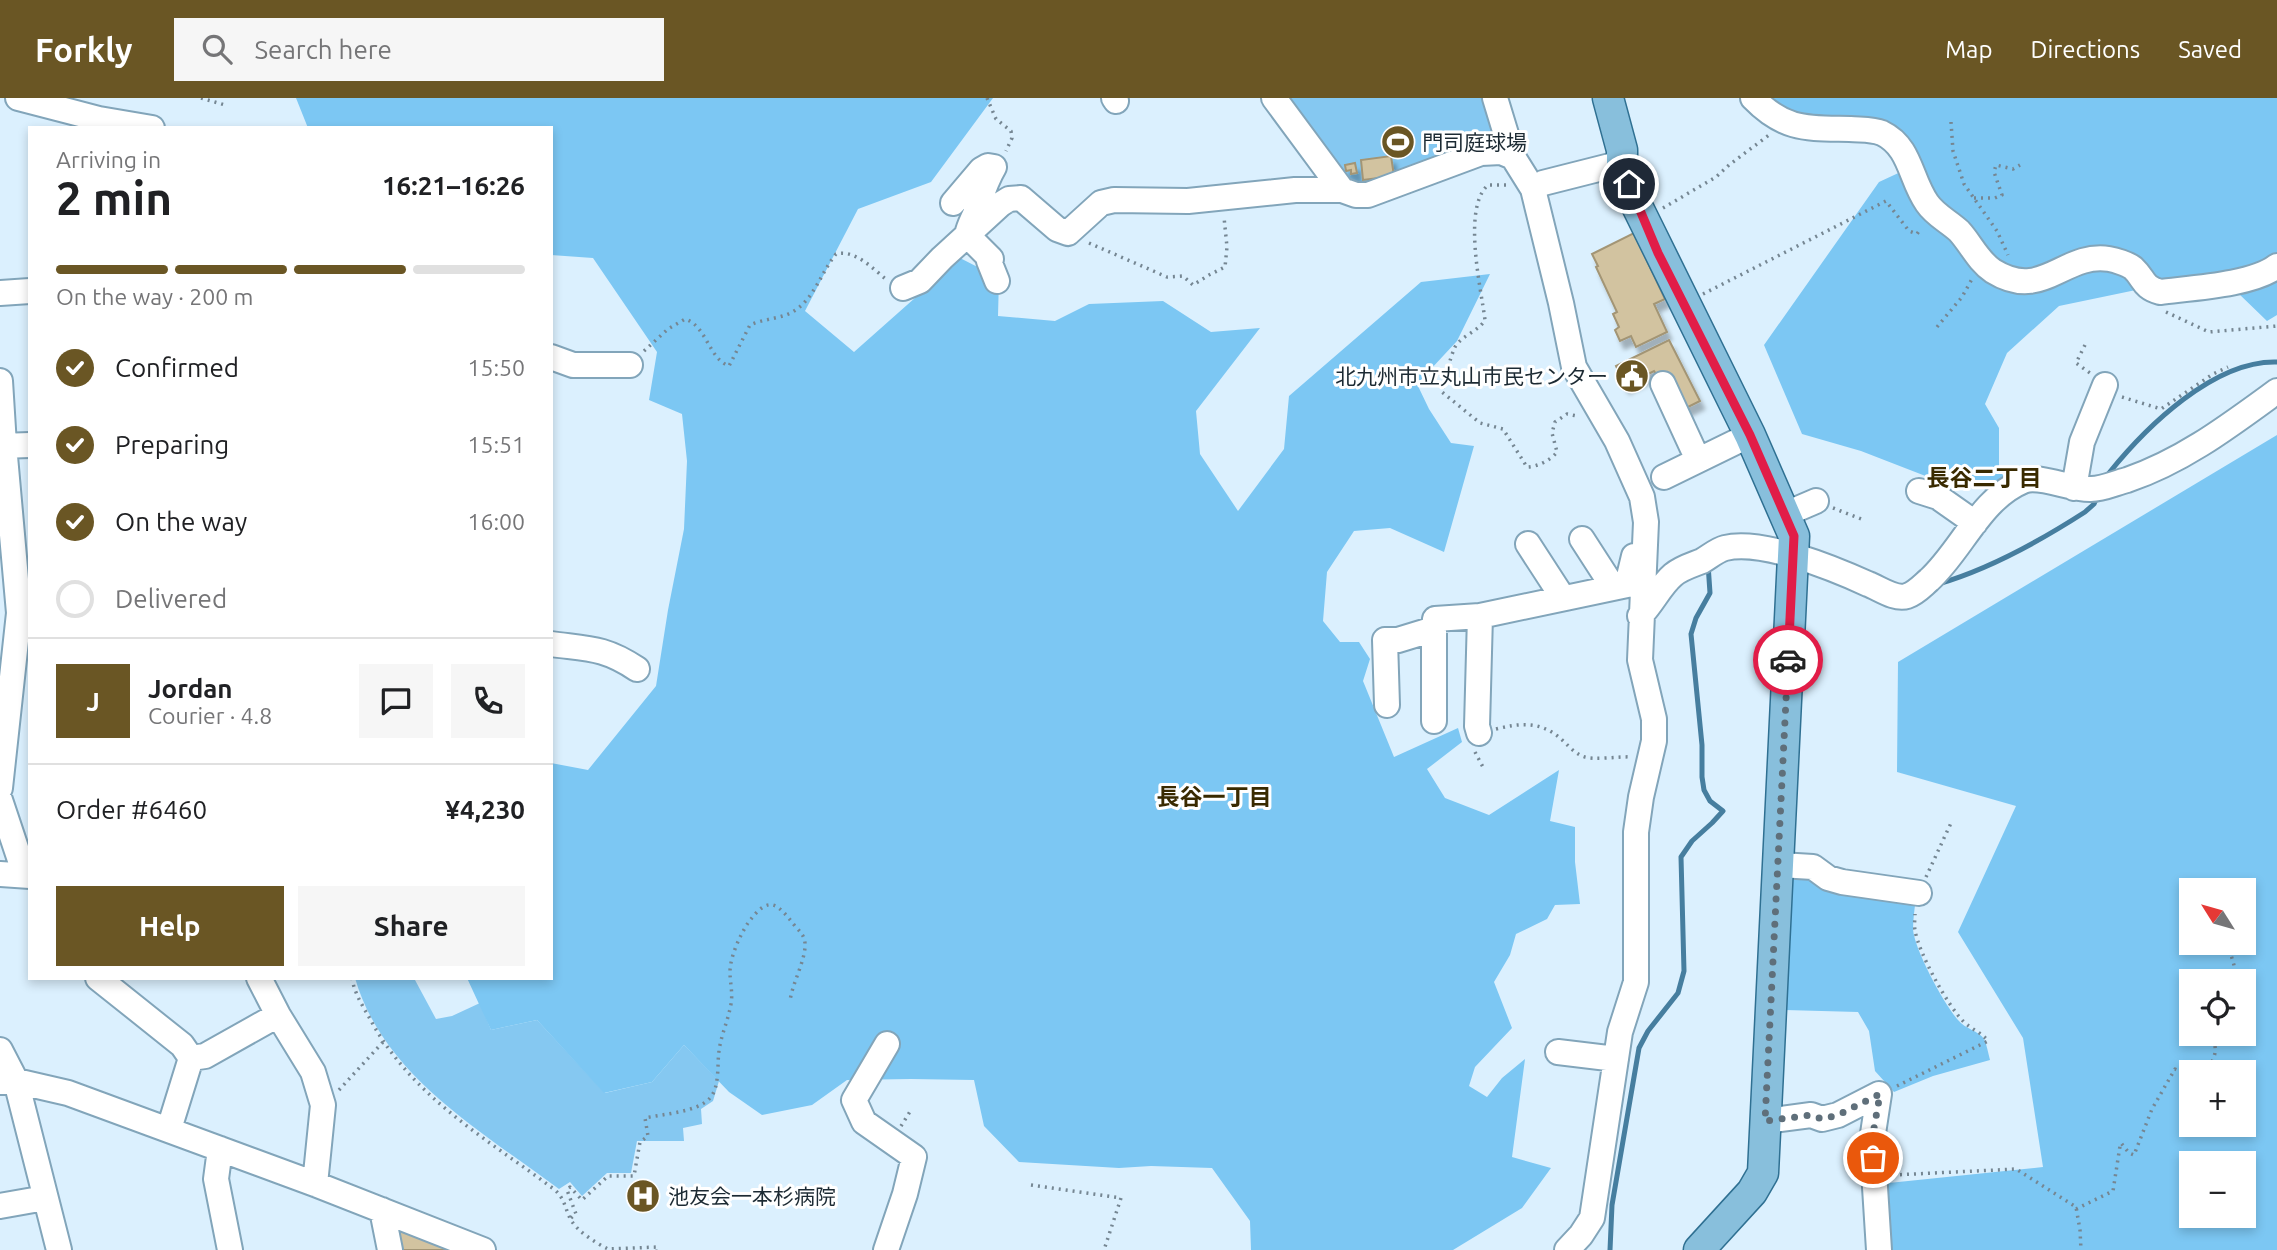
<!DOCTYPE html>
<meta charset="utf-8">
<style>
body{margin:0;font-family:Ubuntu,"Noto Sans JP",sans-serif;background:#f6f6f6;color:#202124;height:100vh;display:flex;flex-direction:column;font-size:26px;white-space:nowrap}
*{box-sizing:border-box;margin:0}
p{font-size:23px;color:#757577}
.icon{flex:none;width:38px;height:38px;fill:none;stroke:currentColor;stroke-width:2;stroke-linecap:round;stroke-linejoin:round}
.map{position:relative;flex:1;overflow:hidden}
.details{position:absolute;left:28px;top:28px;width:525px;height:854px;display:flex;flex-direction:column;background:#fff;border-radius:0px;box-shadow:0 4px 10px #0003}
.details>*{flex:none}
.needle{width:46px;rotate:307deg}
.controls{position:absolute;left:2179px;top:780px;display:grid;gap:14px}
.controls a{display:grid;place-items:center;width:77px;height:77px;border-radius:0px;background:#fff;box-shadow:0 4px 10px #0003;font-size:35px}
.pin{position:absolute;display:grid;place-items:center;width:60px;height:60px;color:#fff;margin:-30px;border:4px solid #fff;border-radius:50%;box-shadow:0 2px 7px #0007}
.courier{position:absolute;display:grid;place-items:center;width:70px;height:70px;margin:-35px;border:5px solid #e11d48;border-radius:50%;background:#fff;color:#222;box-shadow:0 2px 9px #0007}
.head em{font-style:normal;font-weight:600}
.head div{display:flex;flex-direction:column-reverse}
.head{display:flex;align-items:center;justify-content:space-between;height:119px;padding:0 28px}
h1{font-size:46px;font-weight:600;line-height:52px}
.bar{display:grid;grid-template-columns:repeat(4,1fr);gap:10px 7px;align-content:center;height:84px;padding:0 28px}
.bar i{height:9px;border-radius:5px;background:#e0e0e0}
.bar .active{background:#6a5624}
.bar p{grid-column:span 4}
.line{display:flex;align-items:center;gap:18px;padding:0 28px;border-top:2px solid #e0e0e0}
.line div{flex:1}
.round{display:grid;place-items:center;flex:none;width:74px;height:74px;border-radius:0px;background:#f6f6f6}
ol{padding:0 28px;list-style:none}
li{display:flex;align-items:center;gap:21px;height:77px}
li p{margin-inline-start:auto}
li .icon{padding:7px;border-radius:50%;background:#6a5624;color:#fff;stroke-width:4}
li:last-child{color:#757577}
li i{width:38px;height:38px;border:4px solid #e0e0e0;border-radius:50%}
.button{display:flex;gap:14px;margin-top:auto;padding:14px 28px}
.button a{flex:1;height:80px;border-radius:0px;background:#6a5624;color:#fff;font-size:28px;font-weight:600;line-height:80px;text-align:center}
.button a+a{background:#f6f6f6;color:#202124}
header{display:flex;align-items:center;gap:42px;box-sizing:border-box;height:98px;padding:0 35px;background:#6a5624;color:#fff}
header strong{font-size:33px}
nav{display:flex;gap:38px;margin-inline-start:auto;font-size:24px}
.search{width:490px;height:63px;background:#f6f6f6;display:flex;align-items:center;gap:18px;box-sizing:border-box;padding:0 24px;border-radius:0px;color:#757577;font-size:26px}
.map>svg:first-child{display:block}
.green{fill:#85c8f1}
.forest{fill:#7cc7f3;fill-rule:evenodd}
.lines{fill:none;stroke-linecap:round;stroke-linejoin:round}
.stream{stroke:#467e9f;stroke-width:5}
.building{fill:#d2c3a0;stroke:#a39574;stroke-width:2;filter:url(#shadow)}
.minor-casing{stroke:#82a5ba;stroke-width:28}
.major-casing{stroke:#2f7092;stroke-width:33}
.path{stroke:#758692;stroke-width:3.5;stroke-dasharray:2 5;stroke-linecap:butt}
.minor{stroke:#fff;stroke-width:24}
.major{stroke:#88bfdc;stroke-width:30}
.done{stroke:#5f6f7a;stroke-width:7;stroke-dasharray:0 12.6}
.route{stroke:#e11d48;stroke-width:9}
.labels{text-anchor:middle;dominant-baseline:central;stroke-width:6;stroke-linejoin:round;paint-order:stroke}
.poi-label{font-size:21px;fill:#1c2a33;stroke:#fff;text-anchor:start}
.neighbourhood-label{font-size:23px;font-weight:bold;fill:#392a00;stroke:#fff}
</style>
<header>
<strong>Forkly</strong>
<div class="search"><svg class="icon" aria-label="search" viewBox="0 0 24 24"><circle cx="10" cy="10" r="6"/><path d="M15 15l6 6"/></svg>Search here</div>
<nav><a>Map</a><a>Directions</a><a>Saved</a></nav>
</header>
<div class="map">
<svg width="2277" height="1152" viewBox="0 0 2277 1152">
<defs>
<filter id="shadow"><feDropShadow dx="4.5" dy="8" stdDeviation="2" flood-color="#0004"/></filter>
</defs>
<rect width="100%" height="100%" fill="#dbf0fe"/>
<!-- green -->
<path class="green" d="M1277,0H1492L1498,40L1404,78L1364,91L1346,88Z
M355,880H409L415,882L436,921L452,918L480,905L491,932L537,922L605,995L652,984L684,947L719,983L713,1003L701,1011L702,1026L683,1030L684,1043H637L631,1075H607L582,1098L570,1084L559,1091C483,1034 383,978 355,880Z"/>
<!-- forest -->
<path class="forest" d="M296,0H993L931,84L858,111L805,213L854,254L960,160L999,180L998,218L1055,223L1089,206L1163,203L1211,234L1260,230L1196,313L1200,356L1238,413L1284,351L1289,298L1421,184L1490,176L1457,243L1417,286L1429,311L1451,345L1474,348L1444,454L1390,430L1354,433L1327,474L1323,523L1340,544H1359L1370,561L1363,583L1394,659L1458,630L1462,644L1427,671L1445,700L1489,717L1559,672L1550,723L1575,729V764L1580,806L1555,807L1547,821L1516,836L1510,857L1494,884L1512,930L1475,969L1469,988L1487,999L1502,980L1525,961L1512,1059L1551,1070L1522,1110L1453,1152H1251L1250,1123L1212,1070L1151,1068L1119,1070L1019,1064L984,1028L974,982L911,981L847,982L812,1007L762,1017L729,994L684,947L652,984L604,995L537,922L491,932L467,880H551V665L588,672L656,588L668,512L684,431L687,363L682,316L649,302L657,254L593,160L551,157V30H308Z
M1771,0H2277V217L2267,223L2237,194L2184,182L2059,208L2007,255L1985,306L1999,330V373L2009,383L1990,397L1965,371L1941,384L1861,353L1802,336L1764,247L1879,84L1920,65L1893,29L1794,20Z
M2277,337V1152H1891L1879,1086L2043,1069L2023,940L1958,834L2016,708L1897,674L1898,564ZM2191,793H2244V845H2191ZM2191,884H2244V936H2191ZM2191,975H2244V1027H2191ZM2191,1066H2244V1118H2191Z
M1791,771L1916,798C1915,809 1913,820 1913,831C1914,851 1944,906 1958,922C1965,931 1979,933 1984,941C1987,947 1988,955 1990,962L1933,978L1894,994L1875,973L1869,933L1858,914L1785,912Z"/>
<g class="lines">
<!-- stream -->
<path class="stream" d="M2107,381L2109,375C2146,329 2214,262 2277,264
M1938,486C1990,471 2040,443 2085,414L2094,406L2098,397
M1610,1152L1612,1107L1639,950L1648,933L1678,895L1684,873L1681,759L1692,743L1712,725L1723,713L1710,703L1704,692L1702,679V647L1691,536L1696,520L1710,495L1708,466"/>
</g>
<!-- building -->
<path class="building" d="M1391,58L1394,78L1363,82L1361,62Z
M1355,65L1357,75L1351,76V72L1346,73L1345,67Z
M1634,135L1665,201L1654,206L1667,234L1636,249L1631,238L1620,243L1615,232L1619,229L1613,216L1617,214L1596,169L1598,168L1592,156Z
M1669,242L1700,303L1682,312L1654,273L1625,288L1616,268Z
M391,1126L455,1152H397Z"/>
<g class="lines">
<!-- minor casing -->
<g class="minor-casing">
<path id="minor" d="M18,0L99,21L152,30
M1114,0L1116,3
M1274,0L1342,92
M1495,0L1513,59L1533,91L1561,205L1574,269L1617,343L1642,399L1646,424L1640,562L1654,621V643L1641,699L1636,734V884L1620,934L1592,1120L1581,1137L1567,1152
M1753,0C1785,33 1808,30 1850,31C1861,32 1872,31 1882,35C1911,49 1910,81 1927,105C1935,117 1948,123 1959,133C1971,146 1978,163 1993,173C2043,204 2063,154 2109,161C2115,162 2128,166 2133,170C2145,181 2142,189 2160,194C2191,190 2253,187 2277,168
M1533,91L1543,85L1622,65
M953,105L981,72L988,68L994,69C985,84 981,99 975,116C972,123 969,128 967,137L991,161L989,163L997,183
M903,190L920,183L942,160L1001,106L1009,101L1021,100L1057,131L1068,135L1101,105L1114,102L1188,103L1295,92H1342L1356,97H1368L1481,55L1501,54L1513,59
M0,195L30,193
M551,259L573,267H630
M0,283L4,347L19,515L0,690
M1663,286L1698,362
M0,348L30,347
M1664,379L1750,337
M2074,390L2082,344L2105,287
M1919,393L1938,399L1975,425
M1795,412L1816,403
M1582,441L1613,489
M1528,446L1563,500
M1640,518C1653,505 1660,488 1673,477C1681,470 1692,467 1702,463C1709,459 1717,452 1725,450C1762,441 1833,470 1868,486C1879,490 1895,502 1907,498C1916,495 1922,488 1929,482C1962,452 1980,401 2023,383C2039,376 2071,392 2091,391C2103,391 2115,385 2127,382C2183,363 2229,328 2277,293
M1434,531V623
M551,546C588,551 604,549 637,571
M1387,607L1385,542H1398L1434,531L1435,521L1480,518L1627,487L1634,458
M1479,635L1477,628L1480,518
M0,702L22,768L30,774
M1780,767L1813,769L1828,780L1842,784L1919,795
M0,776L30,778
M98,880L182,947L191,960
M259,880L278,917L313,974L323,1007L315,1086
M0,952L16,983L59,1152
M1558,954L1616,961
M0,984L16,983L68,995L315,1086L483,1152
M1765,1023L1811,1017L1822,1021L1838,1017L1879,996L1872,1042L1879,1152
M169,1031L191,960L205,958L278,917
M220,1051L216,1081L230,1152
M0,1108L45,1100
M382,1112L390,1152
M886,1152L905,1096L914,1059L864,1024L854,1002L887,946"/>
</g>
<!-- major casing -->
<g class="major-casing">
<path id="major" d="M1608,0L1622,52V65L1636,106L1750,337L1794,438L1763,1075L1752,1094L1699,1152"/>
</g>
<!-- path -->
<path class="path" d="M201,0L225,7
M987,0L996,21L1011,33L1012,40L1006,53
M1951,24L1953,53L1964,86L1997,133L2008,157
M1506,87H1488C1462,110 1481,190 1485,222C1478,234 1462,237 1455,249C1449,262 1446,280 1442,294L1480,325L1503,331L1527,369C1537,369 1551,362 1557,354L1552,335L1555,324L1567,316L1577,318
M1974,100H1995L2002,97L1994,74L1996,67L2013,71L2020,67
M1663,110L1716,79L1729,67L1769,37
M1089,145L1167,179L1183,178L1193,187L1209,177L1225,169L1227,149L1224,119
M1703,196L1886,103L1909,133L1917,136L1921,130
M2166,214L2209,234L2277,228
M1937,229L1962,199L1972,181
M2085,247L2076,265L2090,275
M644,253L668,231L685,221C707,228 708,260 729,268L750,227C765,220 784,221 797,211C815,198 822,173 836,156C855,151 873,171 887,182
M2122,299L2161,311L2213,276L2228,269
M1833,410L1864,422
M1496,631C1520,625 1540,623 1560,640C1567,646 1573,654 1582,658C1593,663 1618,658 1632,659
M1475,654L1484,671
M1926,779L1951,725
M2229,845C2229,859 2239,870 2233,884
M352,880C354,894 362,907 369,919C411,999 486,1040 555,1092C565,1101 565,1111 571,1122C578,1134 596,1145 608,1151L658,1149L657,1152
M2204,975C2215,962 2219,952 2211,936
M1897,988L1988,943C1981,934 1972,932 1963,923C1948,908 1918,854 1915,832C1914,827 1915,821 1915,816
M339,992L383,944
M901,1028L911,1012
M1893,1077L2016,1071L2076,1109L2080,1132L2081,1152
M1031,1087L1121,1100L1104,1152
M2076,1111L2113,1093L2120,1048L2121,1045L2129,1055L2134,1057L2152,1011L2175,971L2191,978
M571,1120L576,1116L567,1092L570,1089L582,1102L608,1078H634L640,1044L648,1038L645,1020C663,1016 698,1014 710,1000C720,989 717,966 719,953C721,937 728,923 731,906C733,895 730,885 730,874C730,859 740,837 748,825C769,796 777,805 795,828C800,834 805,838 805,846C806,861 792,886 790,903"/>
<!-- minor -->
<use href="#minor" class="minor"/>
<!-- major -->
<use href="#major" class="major"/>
</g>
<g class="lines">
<!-- done -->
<path class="done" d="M1788,562L1765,1023L1811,1017L1822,1021L1838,1017L1880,996L1872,1042L1873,1060"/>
<!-- route -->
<path class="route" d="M1629,86L1658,155L1750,337L1794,438L1788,562"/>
</g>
<!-- icons -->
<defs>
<g id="stadium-disc" transform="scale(1.75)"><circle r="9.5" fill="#6a5624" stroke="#fff"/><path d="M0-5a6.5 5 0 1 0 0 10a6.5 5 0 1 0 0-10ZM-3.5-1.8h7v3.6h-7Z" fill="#fff"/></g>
<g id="civic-disc" transform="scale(1.75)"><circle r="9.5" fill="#6a5624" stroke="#fff"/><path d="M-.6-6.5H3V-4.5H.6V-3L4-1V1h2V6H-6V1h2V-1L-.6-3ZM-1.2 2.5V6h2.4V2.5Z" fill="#fff"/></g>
<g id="hospital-disc" transform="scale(1.75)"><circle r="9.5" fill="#6a5624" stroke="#fff"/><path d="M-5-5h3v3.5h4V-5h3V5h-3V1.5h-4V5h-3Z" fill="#fff"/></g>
</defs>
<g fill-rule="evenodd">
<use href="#stadium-disc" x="1398" y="44"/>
<use href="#civic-disc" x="1632" y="278"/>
<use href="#hospital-disc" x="643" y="1098"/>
</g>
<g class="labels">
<!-- poi labels -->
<g class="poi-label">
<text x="1422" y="44">門司庭球場</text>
<text x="1608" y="278" text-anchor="end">北九州市立丸山市民センター</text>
<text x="668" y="1098">池友会一本杉病院</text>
</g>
<!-- neighbourhood labels -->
<g class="neighbourhood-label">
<text x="1984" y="379">長谷二丁目</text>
<text x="1214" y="698">長谷一丁目</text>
</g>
</g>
</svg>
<div class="controls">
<a><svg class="needle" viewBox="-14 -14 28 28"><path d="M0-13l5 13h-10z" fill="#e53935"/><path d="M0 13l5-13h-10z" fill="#757577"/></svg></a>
<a><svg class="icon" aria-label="locate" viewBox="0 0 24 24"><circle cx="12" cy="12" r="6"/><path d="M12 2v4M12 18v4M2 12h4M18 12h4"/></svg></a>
<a>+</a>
<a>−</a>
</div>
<div class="pin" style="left:1873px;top:1060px;background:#ea580c"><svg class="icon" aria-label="bag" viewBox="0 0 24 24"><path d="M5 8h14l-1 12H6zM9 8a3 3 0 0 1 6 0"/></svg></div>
<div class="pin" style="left:1629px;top:86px;background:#1f2937"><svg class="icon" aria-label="home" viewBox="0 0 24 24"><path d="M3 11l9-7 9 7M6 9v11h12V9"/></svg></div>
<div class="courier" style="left:1788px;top:562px"><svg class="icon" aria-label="car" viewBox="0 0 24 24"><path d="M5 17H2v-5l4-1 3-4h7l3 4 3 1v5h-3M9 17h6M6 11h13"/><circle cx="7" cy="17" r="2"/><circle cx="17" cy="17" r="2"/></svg></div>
<section class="details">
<div class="head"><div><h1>2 min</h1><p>Arriving in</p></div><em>16:21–16:26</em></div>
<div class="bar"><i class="active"></i><i class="active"></i><i class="active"></i><i></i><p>On the way · 200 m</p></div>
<ol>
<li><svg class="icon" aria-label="check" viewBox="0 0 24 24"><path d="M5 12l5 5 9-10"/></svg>Confirmed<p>15:50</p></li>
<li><svg class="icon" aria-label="check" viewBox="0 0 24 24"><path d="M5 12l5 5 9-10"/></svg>Preparing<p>15:51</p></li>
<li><svg class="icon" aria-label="check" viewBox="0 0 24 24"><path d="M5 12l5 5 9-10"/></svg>On the way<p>16:00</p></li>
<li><i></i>Delivered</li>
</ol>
<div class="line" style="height:126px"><b class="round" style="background:#6a5624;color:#fff">J</b><div><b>Jordan</b><p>Courier · 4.8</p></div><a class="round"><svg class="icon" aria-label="chat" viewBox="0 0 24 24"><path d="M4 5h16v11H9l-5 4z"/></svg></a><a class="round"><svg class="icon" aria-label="phone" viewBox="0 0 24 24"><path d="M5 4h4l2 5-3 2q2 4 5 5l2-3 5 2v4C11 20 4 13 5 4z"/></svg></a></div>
<div class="line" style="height:91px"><div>Order #6460</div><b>¥4,230</b></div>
<div class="button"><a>Help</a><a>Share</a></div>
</section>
</div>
